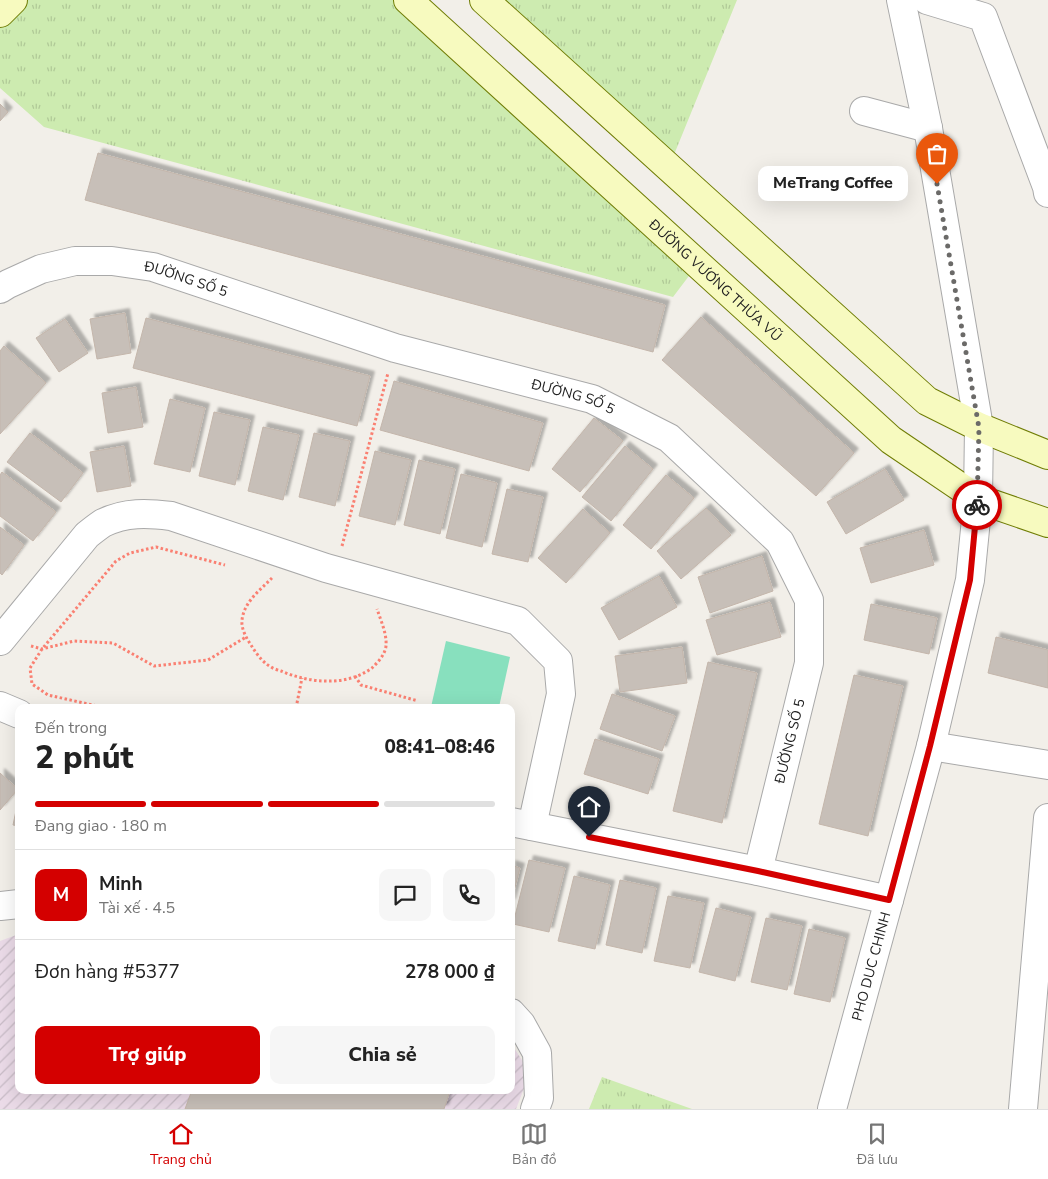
<!DOCTYPE html>
<html lang="vi">
<meta charset="utf-8">
<style>
body{margin:0;font-family:"Nunito Sans",sans-serif;background:#f6f6f6;color:#222;height:100vh;display:flex;flex-direction:column;font-size:19px;white-space:nowrap}
*{box-sizing:border-box;margin:0}
p{font-size:16px;color:#767676}
.icon{flex:none;width:28px;height:28px;fill:none;stroke:currentColor;stroke-width:2;stroke-linecap:round;stroke-linejoin:round}
.map{position:relative;flex:1;overflow:hidden}
.details{position:absolute;left:15px;top:704px;width:500px;height:390px;display:flex;flex-direction:column;background:#fff;border-radius:10px;box-shadow:0 5px 20px #0002}
.details>*{flex:none}
.pin{position:absolute;display:grid;place-items:center;width:42px;height:42px;color:#fff;margin:-51px -21px;border-radius:50% 50% 50% 0;rotate:-45deg;box-shadow:0 0 5px #0007}
.pin .icon{rotate:45deg}
.courier{position:absolute;display:grid;place-items:center;width:50px;height:50px;margin:-25px;border:4px solid #d40000;border-radius:50%;background:#fff;color:#222;box-shadow:0 1px 6px #0007}
.bubble{position:absolute;height:35px;border-radius:10px;background:#fff;box-shadow:0 5px 20px #0002;font-size:16px;font-weight:800;line-height:35px;text-align:center}
.overview em{font-style:normal;font-weight:800}
.overview div{display:flex;flex-direction:column-reverse}
.overview{display:flex;align-items:center;justify-content:space-between;height:85px;padding:0 20px}
h1{font-size:32px;font-weight:800;line-height:38px}
.bar{display:grid;grid-template-columns:repeat(4,1fr);gap:8px 5px;align-content:center;height:60px;padding:0 20px}
.bar i{height:6px;border-radius:4px;background:#e0e0e0}
.bar .current{background:#d40000}
.bar p{grid-column:span 4}
.line{display:flex;align-items:center;gap:12px;padding:0 20px;border-top:1px solid #e0e0e0}
.line div{flex:1}
.round{display:grid;place-items:center;flex:none;width:52px;height:52px;border-radius:10px;background:#f6f6f6}
.action{display:flex;gap:10px;margin-top:auto;padding:10px 20px}
.action a{flex:1;height:58px;border-radius:10px;background:#d40000;color:#fff;font-size:20px;font-weight:800;line-height:58px;text-align:center}
.action a+a{background:#f6f6f6;color:#222}
.dock{display:flex;justify-content:space-around;align-items:center;height:70px;border-top:1px solid #e0e0e0;background:#fff;font-size:14px;color:#767676}
.dock a{display:grid;justify-items:center;gap:2px}
.dock .current{color:#d40000}
.map>svg:first-child{display:block}
.industrial{fill:url(#industrial-furrows)}
.grass{fill:url(#grass-tufts)}
.pitch{fill:#88e0be}
.building{fill:#c7bfb8;stroke:#c4b6ab;filter:url(#shadow)}
.lines{fill:none;stroke-linecap:round;stroke-linejoin:round}
.street-casing{stroke:#a9a9a9;stroke-width:30}
.secondary-casing{stroke:#707d05;stroke-width:30}
.path{stroke:#fa8072;stroke-width:3;stroke-dasharray:2.5 2.5;stroke-linecap:butt}
.street{stroke:#fff;stroke-width:28}
.secondary{stroke:#f7fabf;stroke-width:28}
.done{stroke:#6b6a68;stroke-width:5;stroke-dasharray:0 9}
.route{stroke:#d40000;stroke-width:6}
.labels{text-anchor:middle;dominant-baseline:central;stroke-width:5;stroke-linejoin:round;paint-order:stroke}
.street-label{font-size:14px;fill:#222;stroke:#fff}
</style>
<div class="map">
<svg width="1048" height="1109" viewBox="0 0 1048 1109">
<defs>
<pattern id="industrial-furrows" width="10" height="10" patternUnits="userSpaceOnUse" patternTransform="scale(1.25)"><rect width="10" height="10" fill="#ebdbe8"/><path d="M-1 1l2-2M0 10L10 0M9 11l2-2" fill="none" stroke="#c9bcc7"/></pattern>
<pattern id="grass-tufts" width="24" height="20" patternUnits="userSpaceOnUse" patternTransform="scale(1.25)"><rect width="24" height="20" fill="#cdebb0"/><path d="M3 7l-1-3M5 7V3M7 7l1-3M15 17l-1-3M17 17v-4M19 17l1-3" fill="none" stroke="#b0c997"/></pattern>
<filter id="shadow"><feDropShadow dx="4.5" dy="-4.5" stdDeviation="1" flood-color="#0004"/></filter>
</defs>
<rect width="100%" height="100%" fill="#f2efe9"/>
<!-- industrial -->
<path class="industrial" d="M19,934V1090H511V1043L530,1073L516,1109H0V941Z"/>
<!-- grass -->
<path class="grass" d="M12,0H407L698,264L673,297L44,127L0,88V13Z
M484,0H737L669,167Z
M602,1077L692,1109H589Z"/>
<!-- pitch -->
<path class="pitch" d="M446,641L510,657L499,707H431Z"/>
<!-- building -->
<path class="building" d="M0,104L8,112L0,121Z
M98,153L665,305L653,352L85,200Z
M125,313L131,353L97,359L90,319Z
M701,317L854,453L816,496L662,360Z
M146,318L370,376L357,426L133,368Z
M65,319L88,353L59,372L36,338Z
M4,346L46,383L0,434V351Z
M394,381L543,423L529,471L380,430Z
M136,387L143,427L108,433L102,393Z
M170,399L205,408L190,472L154,464Z
M214,412L250,420L235,485L199,476Z
M594,418L623,441L580,492L552,469Z
M263,427L299,435L283,500L248,491Z
M30,433L83,473L61,502L7,462Z
M314,433L350,441L335,506L299,497Z
M124,446L131,486L97,492L90,452Z
M625,446L653,469L611,521L582,497Z
M375,451L411,460L395,525L359,516Z
M419,460L455,469L440,534L404,525Z
M885,469L904,500L846,534L827,502Z
M2,472L56,512L33,541L0,516V475Z
M461,474L497,483L482,547L446,538Z
M666,475L694,498L651,549L623,525Z
M507,489L543,497L528,562L492,554Z
M706,508L731,535L681,579L657,551Z
M583,509L610,533L566,583L538,558Z
M0,527L24,545L2,575L0,573Z
M924,530L934,565L871,583L860,548Z
M762,556L773,591L710,613L698,577Z
M659,576L677,607L619,640L601,608Z
M770,602L781,637L717,655L706,620Z
M871,604L937,618L929,654L864,640Z
M996,637L1048,650V688L988,673Z
M682,647L687,683L620,692L615,656Z
M708,662L757,673L722,823L673,811Z
M854,675L903,686L868,836L819,824Z
M612,694L675,716L662,751L600,729Z
M595,739L659,759L648,794L584,774Z
M0,773L18,789L0,810Z
M19,796V826L13,825Z
M529,860L565,868L549,932L513,924Z
M511,865L520,868L511,903Z
M574,876L610,885L595,949L558,941Z
M620,880L656,888L642,953L606,945Z
M668,896L704,903L690,968L654,961Z
M716,908L751,917L735,981L699,972Z
M766,918L802,926L787,990L751,982Z
M809,929L845,938L830,1002L794,994Z
M192,1090H447L450,1091L444,1109H185Z"/>
<g class="lines">
<!-- street casing -->
<g class="street-casing">
<g id="street">
<path d="M927,0L983,17L1047,187L1048,193"/>
<path d="M864,111L928,128"/>
<path id="s1" d="M0,289L8,284L41,269L75,261H112L153,267L395,348L592,399L669,438L780,542L809,600V663L758,871"/>
<path d="M0,641L87,535C92,531 97,527 103,523C126,512 147,513 171,516L326,568L518,621L558,661L561,694L532,826"/>
<path d="M0,706L19,714"/>
<path d="M931,746L1048,765"/>
<path d="M511,822L758,871L889,900"/>
<path d="M0,906L19,904"/>
<path d="M511,1013L521,1024L537,1053L539,1098L535,1109"/>
<path id="s2" d="M832,1109L931,746L970,580L978,499L979,427L928,128L901,0"/>
<path d="M1023,1109L1048,818"/>
</g>
</g>
<!-- secondary casing -->
<g class="secondary-casing">
<g id="secondary">
<path id="s3" d="M408,0L891,440L978,499L1048,523"/>
<path d="M484,0L927,401L979,427L1048,455"/>
<path d="M0,13L13,0"/>
</g>
</g>
<!-- path -->
<path class="path" d="M342,546L388,373
M272,578C260,590 244,602 242,620C241,628 246,638 251,645C256,653 262,662 271,667C274,669 278,670 281,671C309,683 346,687 372,668C378,662 385,655 386,646C387,634 381,621 377,609
M31,646L42,649L74,641L113,643L154,666L208,660L246,637
M355,676L361,685L418,701
M106,708L48,695L32,684L30,668L42,649L116,561L130,553L156,547L225,565
M296,708L302,678"/>
<!-- street -->
<use href="#street" class="street"/>
<!-- secondary -->
<use href="#secondary" class="secondary"/>
</g>
<g class="lines">
<!-- done -->
<path class="done" d="M937,184L979,428L977,505"/>
<!-- route -->
<path class="route" d="M589,837L758,871L889,900L930,746L970,580L977,505"/>
</g>
<g class="labels">
<!-- street labels -->
<g class="street-label">
<text stroke="none"><textPath href="#s1" startOffset="194">ĐƯỜNG SỐ 5</textPath></text>
<text stroke="none"><textPath href="#s3" startOffset="416">ĐƯỜNG VƯƠNG THỪA VŨ</textPath></text>
<text stroke="none"><textPath href="#s1" startOffset="599">ĐƯỜNG SỐ 5</textPath></text>
<text transform="translate(790 741) rotate(-76)">ĐƯỜNG SỐ 5</text>
<text stroke="none"><textPath href="#s2" startOffset="148">PHO DUC CHINH</textPath></text>
</g>
</g>
</svg>
<div class="pin" style="left:937px;top:184px;background:#ea580c"><svg class="icon" aria-label="bag" viewBox="0 0 24 24"><path d="M5 8h14l-1 12H6zM9 8a3 3 0 0 1 6 0"/></svg></div>
<div class="pin" style="left:589px;top:837px;background:#1f2937"><svg class="icon" aria-label="home" viewBox="0 0 24 24"><path d="M3 11l9-7 9 7M6 9v11h12V9"/></svg></div>
<div class="courier" style="left:977px;top:505px"><svg class="icon" aria-label="bike" viewBox="0 0 24 24"><circle cx="6" cy="16" r="4"/><circle cx="18" cy="16" r="4"/><path d="M6 16l4-8h5l3 8M10 8l3 8H6M13 5h3"/></svg></div>
<div class="bubble" style="left:758px;top:166px;width:150px">MeTrang Coffee</div>
<section class="details">
<div class="overview"><div><h1>2 phút</h1><p>Đến trong</p></div><em>08:41–08:46</em></div>
<div class="bar"><i class="current"></i><i class="current"></i><i class="current"></i><i></i><p>Đang giao · 180 m</p></div>
<div class="line" style="height:90px"><b class="round" style="background:#d40000;color:#fff">M</b><div><b>Minh</b><p>Tài xế · 4.5</p></div><a class="round"><svg class="icon" aria-label="chat" viewBox="0 0 24 24"><path d="M4 5h16v11H9l-5 4z"/></svg></a><a class="round"><svg class="icon" aria-label="phone" viewBox="0 0 24 24"><path d="M5 4h4l2 5-3 2q2 4 5 5l2-3 5 2v4C11 20 4 13 5 4z"/></svg></a></div>
<div class="line" style="height:65px"><div>Đơn hàng #5377</div><b>278 000 ₫</b></div>
<div class="action"><a>Trợ giúp</a><a>Chia sẻ</a></div>
</section>
</div>
<nav class="dock">
<a class="current"><svg class="icon" aria-label="home" viewBox="0 0 24 24"><path d="M3 11l9-7 9 7M6 9v11h12V9"/></svg>Trang chủ</a>
<a><svg class="icon" aria-label="map" viewBox="0 0 24 24"><path d="M3 6l6-2 6 2 6-2v14l-6 2-6-2-6 2zM9 4v14M15 6v14"/></svg>Bản đồ</a>
<a><svg class="icon" aria-label="saved" viewBox="0 0 24 24"><path d="M7 4h10v16l-5-4-5 4z"/></svg>Đã lưu</a>
</nav>
